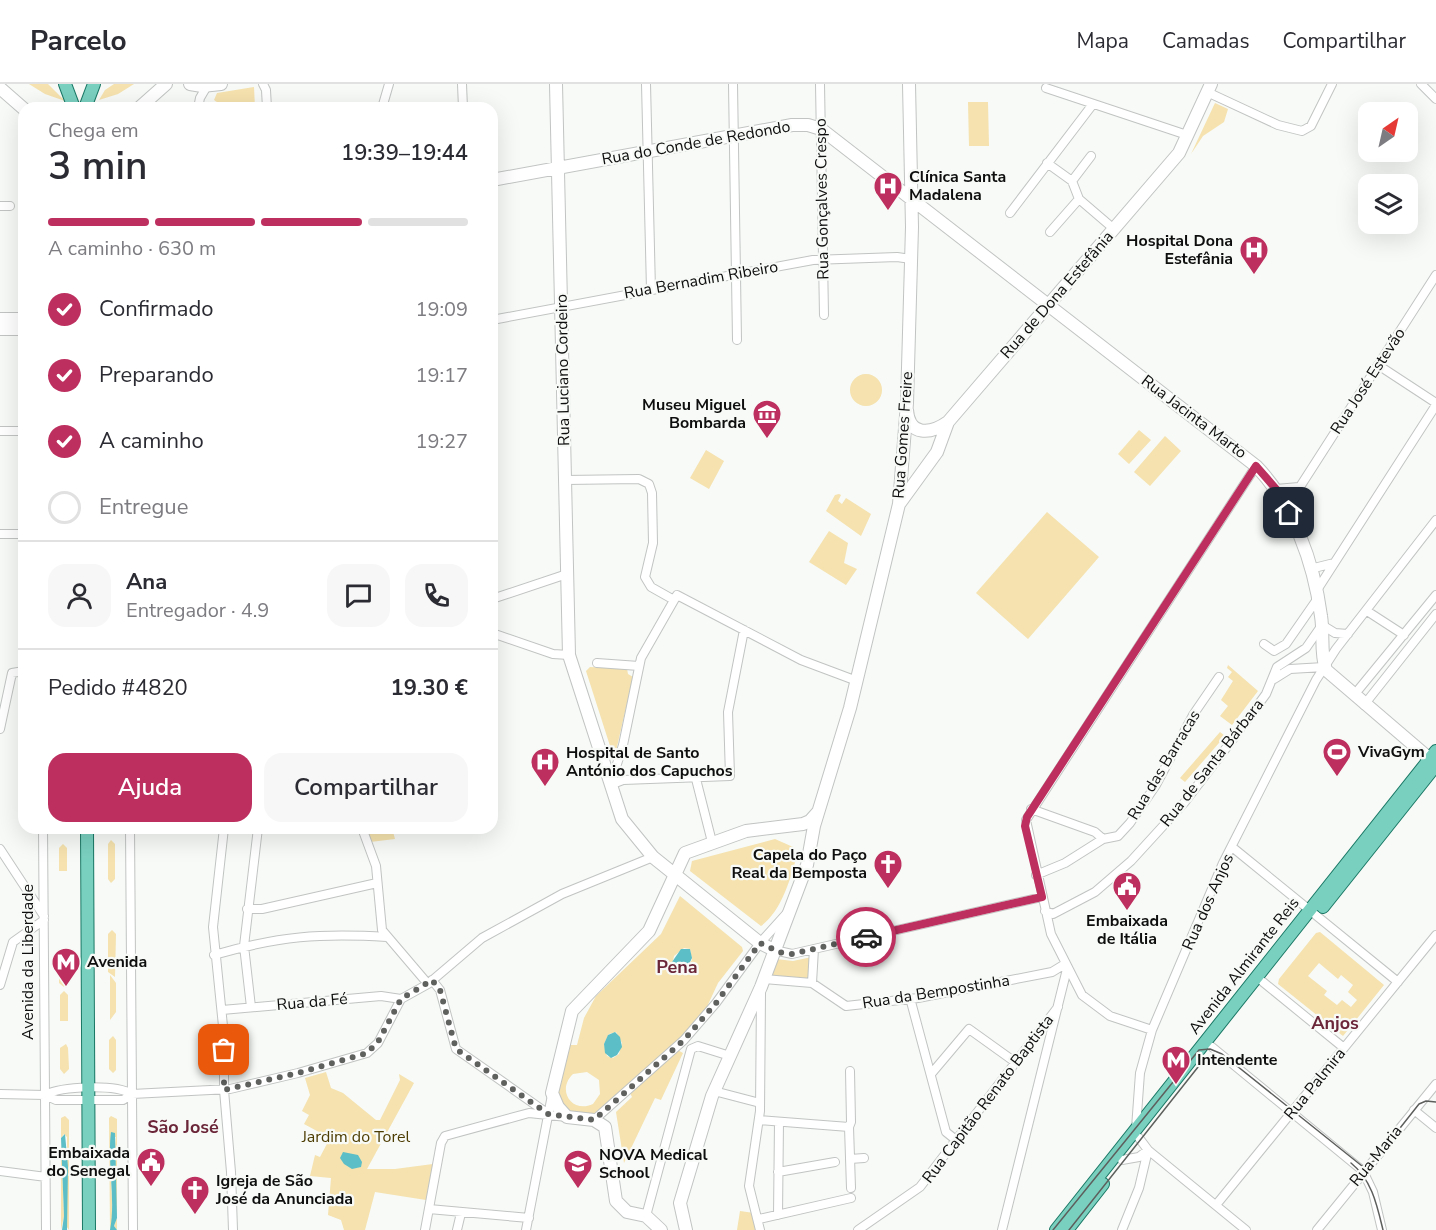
<!DOCTYPE html>
<html lang="pt">
<meta charset="utf-8">
<style>
body{margin:0;font-family:"Nunito Sans",sans-serif;background:#f7f7f7;color:#2b2b33;height:100vh;display:flex;flex-direction:column;font-size:22px;white-space:nowrap}
*{box-sizing:border-box;margin:0}
p{font-size:20px;color:#7c7c81}
.icon{flex:none;width:33px;height:33px;fill:none;stroke:currentColor;stroke-width:2;stroke-linecap:round;stroke-linejoin:round}
.map{position:relative;flex:1;overflow:hidden}
.panel{position:absolute;left:18px;top:18px;width:480px;height:732px;display:flex;flex-direction:column;background:#fff;border-radius:18px;box-shadow:0 6px 24px #0002}
.panel>*{flex:none}
.needle{width:39px;rotate:34deg}
.tools{position:absolute;left:1358px;top:18px;display:grid;gap:12px}
.tools a{display:grid;place-items:center;width:60px;height:60px;border-radius:12px;background:#fff;box-shadow:0 6px 24px #0002;font-size:30px}
.pin{position:absolute;display:grid;place-items:center;width:51px;height:51px;color:#fff;margin:-26px;border-radius:12px;box-shadow:0 3px 9px #0006}
.courier{position:absolute;display:grid;place-items:center;width:60px;height:60px;margin:-30px;border:4px solid #bd2f5e;border-radius:50%;background:#fff;color:#222;box-shadow:0 2px 8px #0007}
.summary em{font-style:normal;font-weight:600}
.summary div{display:flex;flex-direction:column-reverse}
.summary{display:flex;align-items:center;justify-content:space-between;height:102px;padding:0 30px}
h1{font-size:39px;font-weight:600;line-height:45px}
.bar{display:grid;grid-template-columns:repeat(4,1fr);gap:9px 6px;align-content:center;height:72px;padding:0 30px}
.bar i{height:8px;border-radius:4px;background:#e1e1e2}
.bar .selected{background:#bd2f5e}
.bar p{grid-column:span 4}
.line{display:flex;align-items:center;gap:15px;padding:0 30px;border-top:2px solid #e1e1e2}
.line div{flex:1}
.round{display:grid;place-items:center;flex:none;width:63px;height:63px;border-radius:18px;background:#f7f7f7}
ol{padding:0 30px;list-style:none}
li{display:flex;align-items:center;gap:18px;height:66px}
li p{margin-inline-start:auto}
li .icon{padding:6px;border-radius:50%;background:#bd2f5e;color:#fff;stroke-width:4}
li:last-child{color:#7c7c81}
li i{width:33px;height:33px;border:3px solid #e1e1e2;border-radius:50%}
.primary-button{display:flex;gap:12px;margin-top:auto;padding:12px 30px}
.primary-button a{flex:1;height:69px;border-radius:18px;background:#bd2f5e;color:#fff;font-size:24px;font-weight:600;line-height:69px;text-align:center}
.primary-button a+a{background:#f7f7f7;color:#2b2b33}
header{display:flex;align-items:center;gap:36px;box-sizing:border-box;height:84px;padding:0 30px;background:#fff;border-bottom:2px solid #e1e1e2}
header strong{font-size:28px}
nav{display:flex;gap:33px;margin-inline-start:auto;font-size:21px}
.map>svg:first-child{display:block}
.green{fill:#f5e2ae;fill-rule:evenodd}
.water{fill:#5cbec7}
.lines{fill:none;stroke-linecap:round;stroke-linejoin:round}
.street-casing{stroke:#c1c4c2;stroke-width:10}
.secondary-casing{stroke:#c1c4c2;stroke-width:14}
.primary-casing{stroke:#1a7865;stroke-width:14}
.street{stroke:#fff;stroke-width:8}
.secondary{stroke:#fff;stroke-width:12}
.primary{stroke:#7ad0bf;stroke-width:12}
.tram{stroke:#5d5f5d;stroke-width:1.5}
.done{stroke:#5f615f;stroke-width:6;stroke-dasharray:0 10.8}
.route{stroke:#bd2f5e;stroke-width:8}
.labels{text-anchor:middle;dominant-baseline:central;stroke-width:4.5;stroke-linejoin:round;paint-order:stroke}
.street-label{font-size:16px;fill:#0d0e0d;stroke:#f7faf7}
.poi-label{font-size:16px;font-weight:bold;fill:#0d0e0d;stroke:#f7faf7;text-anchor:start}
.park-label{font-size:16px;fill:#4e3d03;stroke:#f7faf7}
.neighbourhood-label{font-size:18px;font-weight:bold;fill:#6b2639;stroke:#f7faf7}
</style>
<header>
<strong>Parcelo</strong>
<nav><a>Mapa</a><a>Camadas</a><a>Compartilhar</a></nav>
</header>
<div class="map">
<svg width="1436" height="1146" viewBox="0 0 1436 1146">
<rect width="100%" height="100%" fill="#f7faf7"/>
<!-- green -->
<path class="green" d="M29,0H48L65,17L45,10Z
M114,0H134L118,10L99,16L105,6Z
M254,3L255,24H225L214,16L217,9Z
M968,18H988L989,62H969Z
M1215,19L1228,25L1224,38L1203,52L1191,70Z
M850 306a16 16 0 1 1 32 0a16 16 0 1 1-32 0Z
M1139,346L1151,356L1129,380L1118,370Z
M1165,352L1181,367L1150,402L1134,388Z
M706,366L724,377L709,405L690,394Z
M839,410L841,411L838,417L842,420L846,414L871,430L861,452L826,427L835,411Z
M1047,428L1099,473L1028,555L976,509Z
M829,447L848,459L844,479L857,485L846,501L809,478Z
M1228,581L1258,607L1232,641L1220,632L1228,622L1221,616L1233,597L1228,593L1232,588L1227,584Z
M590,583L627,585L628,590L633,593L616,667L611,665L586,587Z
M1220,648L1225,652L1185,698L1180,694Z
M366,744H392L395,755L370,758Z
M775,755L793,763L797,771C791,794 781,828 761,842L690,787L692,777Z
M111,756L115,760V795L111,799L108,795V760Z
M63,760L67,764V787H59V764Z
M680,812L742,863L743,867L718,899L705,927L672,963L683,969L661,1016L655,1014L624,1079L616,1028L632,1013L630,1009L596,1031L570,1030L554,1007L570,961H577L584,934L596,912L661,850ZM684,864L690,865L692,876L683,887L676,888L672,881L674,872ZM616,948L622,959L619,970L613,974L607,972L604,960L609,950ZM587,988L599,996L600,1010L593,1020C572,1030 556,1006 573,990Z
M112,846L116,850L115,893L108,888V850Z
M1320,848L1384,901L1343,952L1278,900L1279,895L1316,849ZM1319,879L1338,895L1341,891L1353,901L1348,908L1357,916L1351,923L1342,916L1337,921L1324,911L1327,907L1308,892Z
M59,865H68V899L64,903L59,899Z
M812,873L811,896L771,892L776,875L793,877Z
M110,891L116,899V928L110,936Z
M64,907L68,911V937H60V911Z
M113,952L116,956V986L113,989L109,985V956Z
M66,960L68,964L69,985L64,990L60,985V964Z
M326,988L331,1004L343,1009L376,1036H380L400,996L399,990L414,999L367,1085H395L433,1080L426,1116L375,1108L365,1146H344L341,1136L328,1131L331,1094L310,1092L315,1071L320,1073L330,1054L304,1040L309,1031L302,1027L310,1011L305,994Z
M65,1032L69,1036V1146L67,1143V1053L64,1050L61,1054L64,1132L61,1146V1034Z
M111,1032L117,1035V1146L114,1142L117,1134C113,1124 114,1065 116,1053H111L110,1069L113,1073C108,1092 116,1134 110,1146L109,1034Z
M740,1127L754,1129L755,1146H737Z"/>
<!-- water -->
<path class="water" d="M681,865H690L692,874L687,884L678,888L673,885L672,878Z
M615,948L620,953L622,963L617,971L611,974L605,969L604,960L608,951Z
M111,1048L115,1049L117,1134L114,1142L117,1146H110C116,1116 107,1079 111,1048Z
M65,1050L68,1083L67,1146H62L64,1132L61,1054Z
M343,1068L358,1071L362,1078L361,1083L352,1085L344,1080L340,1074Z"/>
<g class="lines">
<!-- street casing -->
<g class="street-casing">
<path id="street" d="M263,0L266,6L267,24
M462,0L463,24
M646,0L651,206
M733,0L737,256
M820,0L824,231
M1421,0L1436,15
M1046,4L1187,51
M1207,8L1278,41L1302,47L1311,42L1332,0
M198,24L200,14L207,2
M210,24H213
M382,24L389,0
M1047,79L1072,97L1079,115L1114,145
M1072,97L1091,72
M0,122H10
M1010,129L1093,20
M1050,148L1079,115
M492,236L813,176L897,173L911,175
M1378,281L1436,319
M0,347H24
M565,396L639,395L649,400L652,409L653,459L645,493L651,503L674,516
M1276,405L1299,403
M1287,423L1436,191
M0,450H24
M1310,485L1334,479
M1317,506L1436,321
M492,515L567,490
M1367,527L1404,551
M492,549L553,570L569,571
M1264,560L1274,567L1286,560L1318,514
M597,579L639,582
M1274,595L1290,585L1324,583
M1359,605L1436,511
M1364,621L1436,530
M0,645L12,589L24,587
M696,695L712,758
M611,699L623,661L641,574L677,511L801,576L857,597
M610,701L623,696L730,692L728,628L744,546
M1031,725L1095,748L1103,755
M43,744L46,1146
M130,744L133,1146
M224,744L213,843L224,952V1006L231,1088L233,1146
M362,744L376,782L382,846L428,900
M1232,763L1398,898
M0,765L44,832
M1036,791L1065,779L1103,755L1118,752L1130,739L1156,701L1193,631L1219,593
M247,825H262L377,799
M1045,827L1053,830L1095,808L1131,777L1184,719L1233,655L1266,610L1277,583L1306,564L1322,541L1335,549L1348,550
M774,866L792,870L1042,813
M214,871C279,852 320,849 387,853
M764,895L812,899L814,865
M432,896L440,906L456,965L547,1029
M1263,898L1344,964
M812,899L846,922L918,914L1052,888L1065,880
M0,901L13,858L44,836
M910,914L946,1048L956,1056
M251,923L244,862L258,744
M222,926L381,912L401,915
M1152,946L1110,932L1082,911L1051,850L1026,736L1256,382
M1212,963L1363,1087L1373,1108L1382,1146
M931,990L969,945L1015,978
M714,1007L760,1019
M0,1010L45,1011L56,1016H123L132,1010L230,1005L298,989L367,969L378,959L401,915L428,900L482,854L562,810L653,773
M45,1011C62,1002 115,1000 132,1010
M1414,1026L1436,1044
M594,1036L684,956L716,919L760,859L787,829
M759,1036L849,1043
M849,1043L851,1104
M849,1043L851,1038L850,987
M1136,1044L1140,989L1152,946L1223,779L1316,596L1336,565L1436,436
M850,1075L864,1074
M1122,1076L1139,1073L1148,1066L1246,1146
M0,1087L46,1093
M778,1088L835,1078
M1216,1121L1436,851
M429,1125L529,1134
M778,1131L779,1038
M646,1132L691,965L698,962L730,972
M759,1135L851,1114
M425,1146L441,1059L445,1052L529,1029L567,1033
M457,1146L461,1129
M526,1146L552,1011
M760,1146L749,1102L760,1027L761,909
M858,1146L920,1103L1058,923
M1002,1146L1067,885
M1122,1146L1139,1104L1148,1066L1139,1054
M1317,1146L1436,1000"/>
</g>
<!-- secondary casing -->
<g class="secondary-casing">
<path id="secondary" d="M190,0L202,2L221,0
M556,0L569,571L622,735L653,773L760,859L774,866
M0,4L24,25
M139,24L166,0
M492,96L792,41H808L821,45L1256,382C1293,420 1314,479 1321,532C1324,550 1320,569 1326,586L1430,675
M0,235H24
M0,245H24
M907,326C909,353 931,350 948,338
M900,419L937,368L948,338L1179,69L1211,0
M661,1146L646,1132L627,1128L616,1117L605,1043L594,1036L567,1033L558,1023L552,1009L572,927L649,847L685,769L746,747L803,740L810,737L818,728
M686,1146L680,1119L712,1012L761,903L807,781L814,742L850,624L899,420L907,319L912,143L909,0"/>
</g>
<!-- primary casing -->
<g class="primary-casing">
<path id="primary" d="M65,0L74,24
M85,24L94,0
M87,744L89,1146
M1323,823L1436,681
M1056,1146L1436,667
M1067,1146L1103,1100"/>
</g>
<!-- street -->
<use href="#street" class="street"/>
<!-- secondary -->
<use href="#secondary" class="secondary"/>
<!-- primary -->
<use href="#primary" class="primary"/>
<!-- tram -->
<path class="tram" d="M1351,1079C1372,1096 1377,1121 1383,1146
M1053,1146L1199,966L1210,965L1222,970L1362,1082L1374,1077L1419,1020L1426,1017L1436,1018
M1069,1146L1202,978L1212,972L1222,975"/>
</g>
<g class="lines">
<!-- done -->
<path class="done" d="M224,966V1006L298,989L367,969L378,958L401,915L432,896L440,906L456,965L548,1030L594,1036L684,956L716,919L760,859L782,869L792,870L866,853"/>
<!-- route -->
<path class="route" d="M866,853L1042,813L1025,742L1027,733L1256,382L1276,405L1289,429"/>
</g>
<!-- icons -->
<defs>
<g id="hospital-pin" transform="scale(1.5)"><path d="M0 17L-7.5 6A9.5 9.5 0 1 1 7.5 6Z" fill="#bd2f5e" stroke="#f7faf7"/><path d="M-5-5h3v3.5h4V-5h3V5h-3V1.5h-4V5h-3Z" fill="#fff"/></g>
<g id="museum-pin" transform="scale(1.5)"><path d="M0 17L-7.5 6A9.5 9.5 0 1 1 7.5 6Z" fill="#bd2f5e" stroke="#f7faf7"/><path d="M0-6L6-3V-2H-6V-3ZM-5-1h2V3h-2ZM-1-1h2V3h-2ZM3-1h2V3H3ZM-6 4H6V6H-6Z" fill="#fff"/></g>
<g id="stadium-pin" transform="scale(1.5)"><path d="M0 17L-7.5 6A9.5 9.5 0 1 1 7.5 6Z" fill="#bd2f5e" stroke="#f7faf7"/><path d="M0-5a6.5 5 0 1 0 0 10a6.5 5 0 1 0 0-10ZM-3.5-1.8h7v3.6h-7Z" fill="#fff"/></g>
<g id="church-pin" transform="scale(1.5)"><path d="M0 17L-7.5 6A9.5 9.5 0 1 1 7.5 6Z" fill="#bd2f5e" stroke="#f7faf7"/><path d="M-1.2-6h2.4v3.5h3.3v2.4h-3.3V6h-2.4V-.1h-3.3v-2.4h3.3Z" fill="#fff"/></g>
<g id="civic-pin" transform="scale(1.5)"><path d="M0 17L-7.5 6A9.5 9.5 0 1 1 7.5 6Z" fill="#bd2f5e" stroke="#f7faf7"/><path d="M-.6-6.5H3V-4.5H.6V-3L4-1V1h2V6H-6V1h2V-1L-.6-3ZM-1.2 2.5V6h2.4V2.5Z" fill="#fff"/></g>
<g id="metro-pin" transform="scale(1.5)"><path d="M0 17L-7.5 6A9.5 9.5 0 1 1 7.5 6Z" fill="#bd2f5e" stroke="#f7faf7"/><path d="M-5.5 5V-5H-3L0 0L3-5H5.5V5H3V-.5L0 4L-3-.5V5Z" fill="#fff"/></g>
<g id="university-pin" transform="scale(1.5)"><path d="M0 17L-7.5 6A9.5 9.5 0 1 1 7.5 6Z" fill="#bd2f5e" stroke="#f7faf7"/><path d="M0-5L7-2L0 1L-7-2ZM-4 1L0 2.5L4 1V4Q0 6-4 4Z" fill="#fff"/></g>
</defs>
<g fill-rule="evenodd">
<use href="#hospital-pin" x="888" y="102"/>
<use href="#hospital-pin" x="1254" y="166"/>
<use href="#museum-pin" x="767" y="330"/>
<use href="#stadium-pin" x="1337" y="668"/>
<use href="#hospital-pin" x="545" y="678"/>
<use href="#church-pin" x="888" y="780"/>
<use href="#civic-pin" x="1127" y="802"/>
<use href="#metro-pin" x="66" y="878"/>
<use href="#metro-pin" x="1176" y="976"/>
<use href="#civic-pin" x="151" y="1078"/>
<use href="#university-pin" x="578" y="1080"/>
<use href="#church-pin" x="195" y="1106"/>
</g>
<g class="labels">
<!-- street labels -->
<g class="street-label">
<text transform="translate(696 59) rotate(-10)">Rua do Conde de Redondo</text>
<text transform="translate(822 115) rotate(-91)">Rua Gonçalves Crespo</text>
<text transform="translate(701 196) rotate(-10)">Rua Bernadim Ribeiro</text>
<text transform="translate(1057 211) rotate(-49)">Rua de Dona Estefânia</text>
<text transform="translate(563 286) rotate(-91)">Rua Luciano Cordeiro</text>
<text transform="translate(1368 297) rotate(-57)">Rua José Estevão</text>
<text transform="translate(1194 333) rotate(37)">Rua Jacinta Marto</text>
<text transform="translate(903 351) rotate(-86)">Rua Gomes Freire</text>
<text transform="translate(1212 679) rotate(-52)">Rua de Santa Bárbara</text>
<text transform="translate(1164 681) rotate(-59)">Rua das Barracas</text>
<text transform="translate(1208 818) rotate(-66)">Rua dos Anjos</text>
<text transform="translate(28 878) rotate(-90)">Avenida da Liberdade</text>
<text transform="translate(1244 882) rotate(-52)">Avenida Almirante Reis</text>
<text transform="translate(936 908) rotate(-9)">Rua da Bempostinha</text>
<text transform="translate(312 918) rotate(-5)">Rua da Fé</text>
<text transform="translate(1315 1000) rotate(-51)">Rua Palmira</text>
<text transform="translate(988 1015) rotate(-53)">Rua Capitão Renato Baptista</text>
<text transform="translate(1376 1072) rotate(-51)">Rua Maria</text>
</g>
<!-- poi labels -->
<g class="poi-label">
<text x="909" y="93">Clínica Santa<tspan x="909" dy="18">Madalena</tspan></text>
<text x="1233" y="157" text-anchor="end">Hospital Dona<tspan x="1233" dy="18">Estefânia</tspan></text>
<text x="746" y="321" text-anchor="end">Museu Miguel<tspan x="746" dy="18">Bombarda</tspan></text>
<text x="1358" y="668">VivaGym</text>
<text x="566" y="669">Hospital de Santo<tspan x="566" dy="18">António dos Capuchos</tspan></text>
<text x="867" y="771" text-anchor="end">Capela do Paço<tspan x="867" dy="18">Real da Bemposta</tspan></text>
<text x="1127" y="837" text-anchor="middle">Embaixada<tspan x="1127" dy="18">de Itália</tspan></text>
<text x="87" y="878">Avenida</text>
<text x="1197" y="976">Intendente</text>
<text x="130" y="1069" text-anchor="end">Embaixada<tspan x="130" dy="18">do Senegal</tspan></text>
<text x="599" y="1071">NOVA Medical<tspan x="599" dy="18">School</tspan></text>
<text x="216" y="1097">Igreja de São<tspan x="216" dy="18">José da Anunciada</tspan></text>
</g>
<!-- park labels -->
<g class="park-label">
<text x="356" y="1053">Jardim do Torel</text>
</g>
<!-- neighbourhood labels -->
<g class="neighbourhood-label">
<text x="677" y="883">Pena</text>
<text x="1335" y="939">Anjos</text>
<text x="183" y="1043">São José</text>
</g>
</g>
</svg>
<div class="tools">
<a><svg class="needle" viewBox="-14 -14 28 28"><path d="M0-13l5 13h-10z" fill="#e53935"/><path d="M0 13l5-13h-10z" fill="#7c7c81"/></svg></a>
<a><svg class="icon" aria-label="layers" viewBox="0 0 24 24"><path d="M12 4l9 5-9 5-9-5zM3 14l9 5 9-5"/></svg></a>
</div>
<div class="pin" style="left:224px;top:966px;background:#ea580c"><svg class="icon" aria-label="bag" viewBox="0 0 24 24"><path d="M5 8h14l-1 12H6zM9 8a3 3 0 0 1 6 0"/></svg></div>
<div class="pin" style="left:1289px;top:429px;background:#1f2937"><svg class="icon" aria-label="home" viewBox="0 0 24 24"><path d="M3 11l9-7 9 7M6 9v11h12V9"/></svg></div>
<div class="courier" style="left:866px;top:853px"><svg class="icon" aria-label="car" viewBox="0 0 24 24"><path d="M5 17H2v-5l4-1 3-4h7l3 4 3 1v5h-3M9 17h6M6 11h13"/><circle cx="7" cy="17" r="2"/><circle cx="17" cy="17" r="2"/></svg></div>
<section class="panel">
<div class="summary"><div><h1>3 min</h1><p>Chega em</p></div><em>19:39–19:44</em></div>
<div class="bar"><i class="selected"></i><i class="selected"></i><i class="selected"></i><i></i><p>A caminho · 630 m</p></div>
<ol>
<li><svg class="icon" aria-label="check" viewBox="0 0 24 24"><path d="M5 12l5 5 9-10"/></svg>Confirmado<p>19:09</p></li>
<li><svg class="icon" aria-label="check" viewBox="0 0 24 24"><path d="M5 12l5 5 9-10"/></svg>Preparando<p>19:17</p></li>
<li><svg class="icon" aria-label="check" viewBox="0 0 24 24"><path d="M5 12l5 5 9-10"/></svg>A caminho<p>19:27</p></li>
<li><i></i>Entregue</li>
</ol>
<div class="line" style="height:108px"><a class="round"><svg class="icon" aria-label="person" viewBox="0 0 24 24"><circle cx="12" cy="8" r="4"/><path d="M4 21q1-7 8-7t8 7"/></svg></a><div><b>Ana</b><p>Entregador · 4.9</p></div><a class="round"><svg class="icon" aria-label="chat" viewBox="0 0 24 24"><path d="M4 5h16v11H9l-5 4z"/></svg></a><a class="round"><svg class="icon" aria-label="phone" viewBox="0 0 24 24"><path d="M5 4h4l2 5-3 2q2 4 5 5l2-3 5 2v4C11 20 4 13 5 4z"/></svg></a></div>
<div class="line" style="height:78px"><div>Pedido #4820</div><b>19.30 €</b></div>
<div class="primary-button"><a>Ajuda</a><a>Compartilhar</a></div>
</section>
</div>
